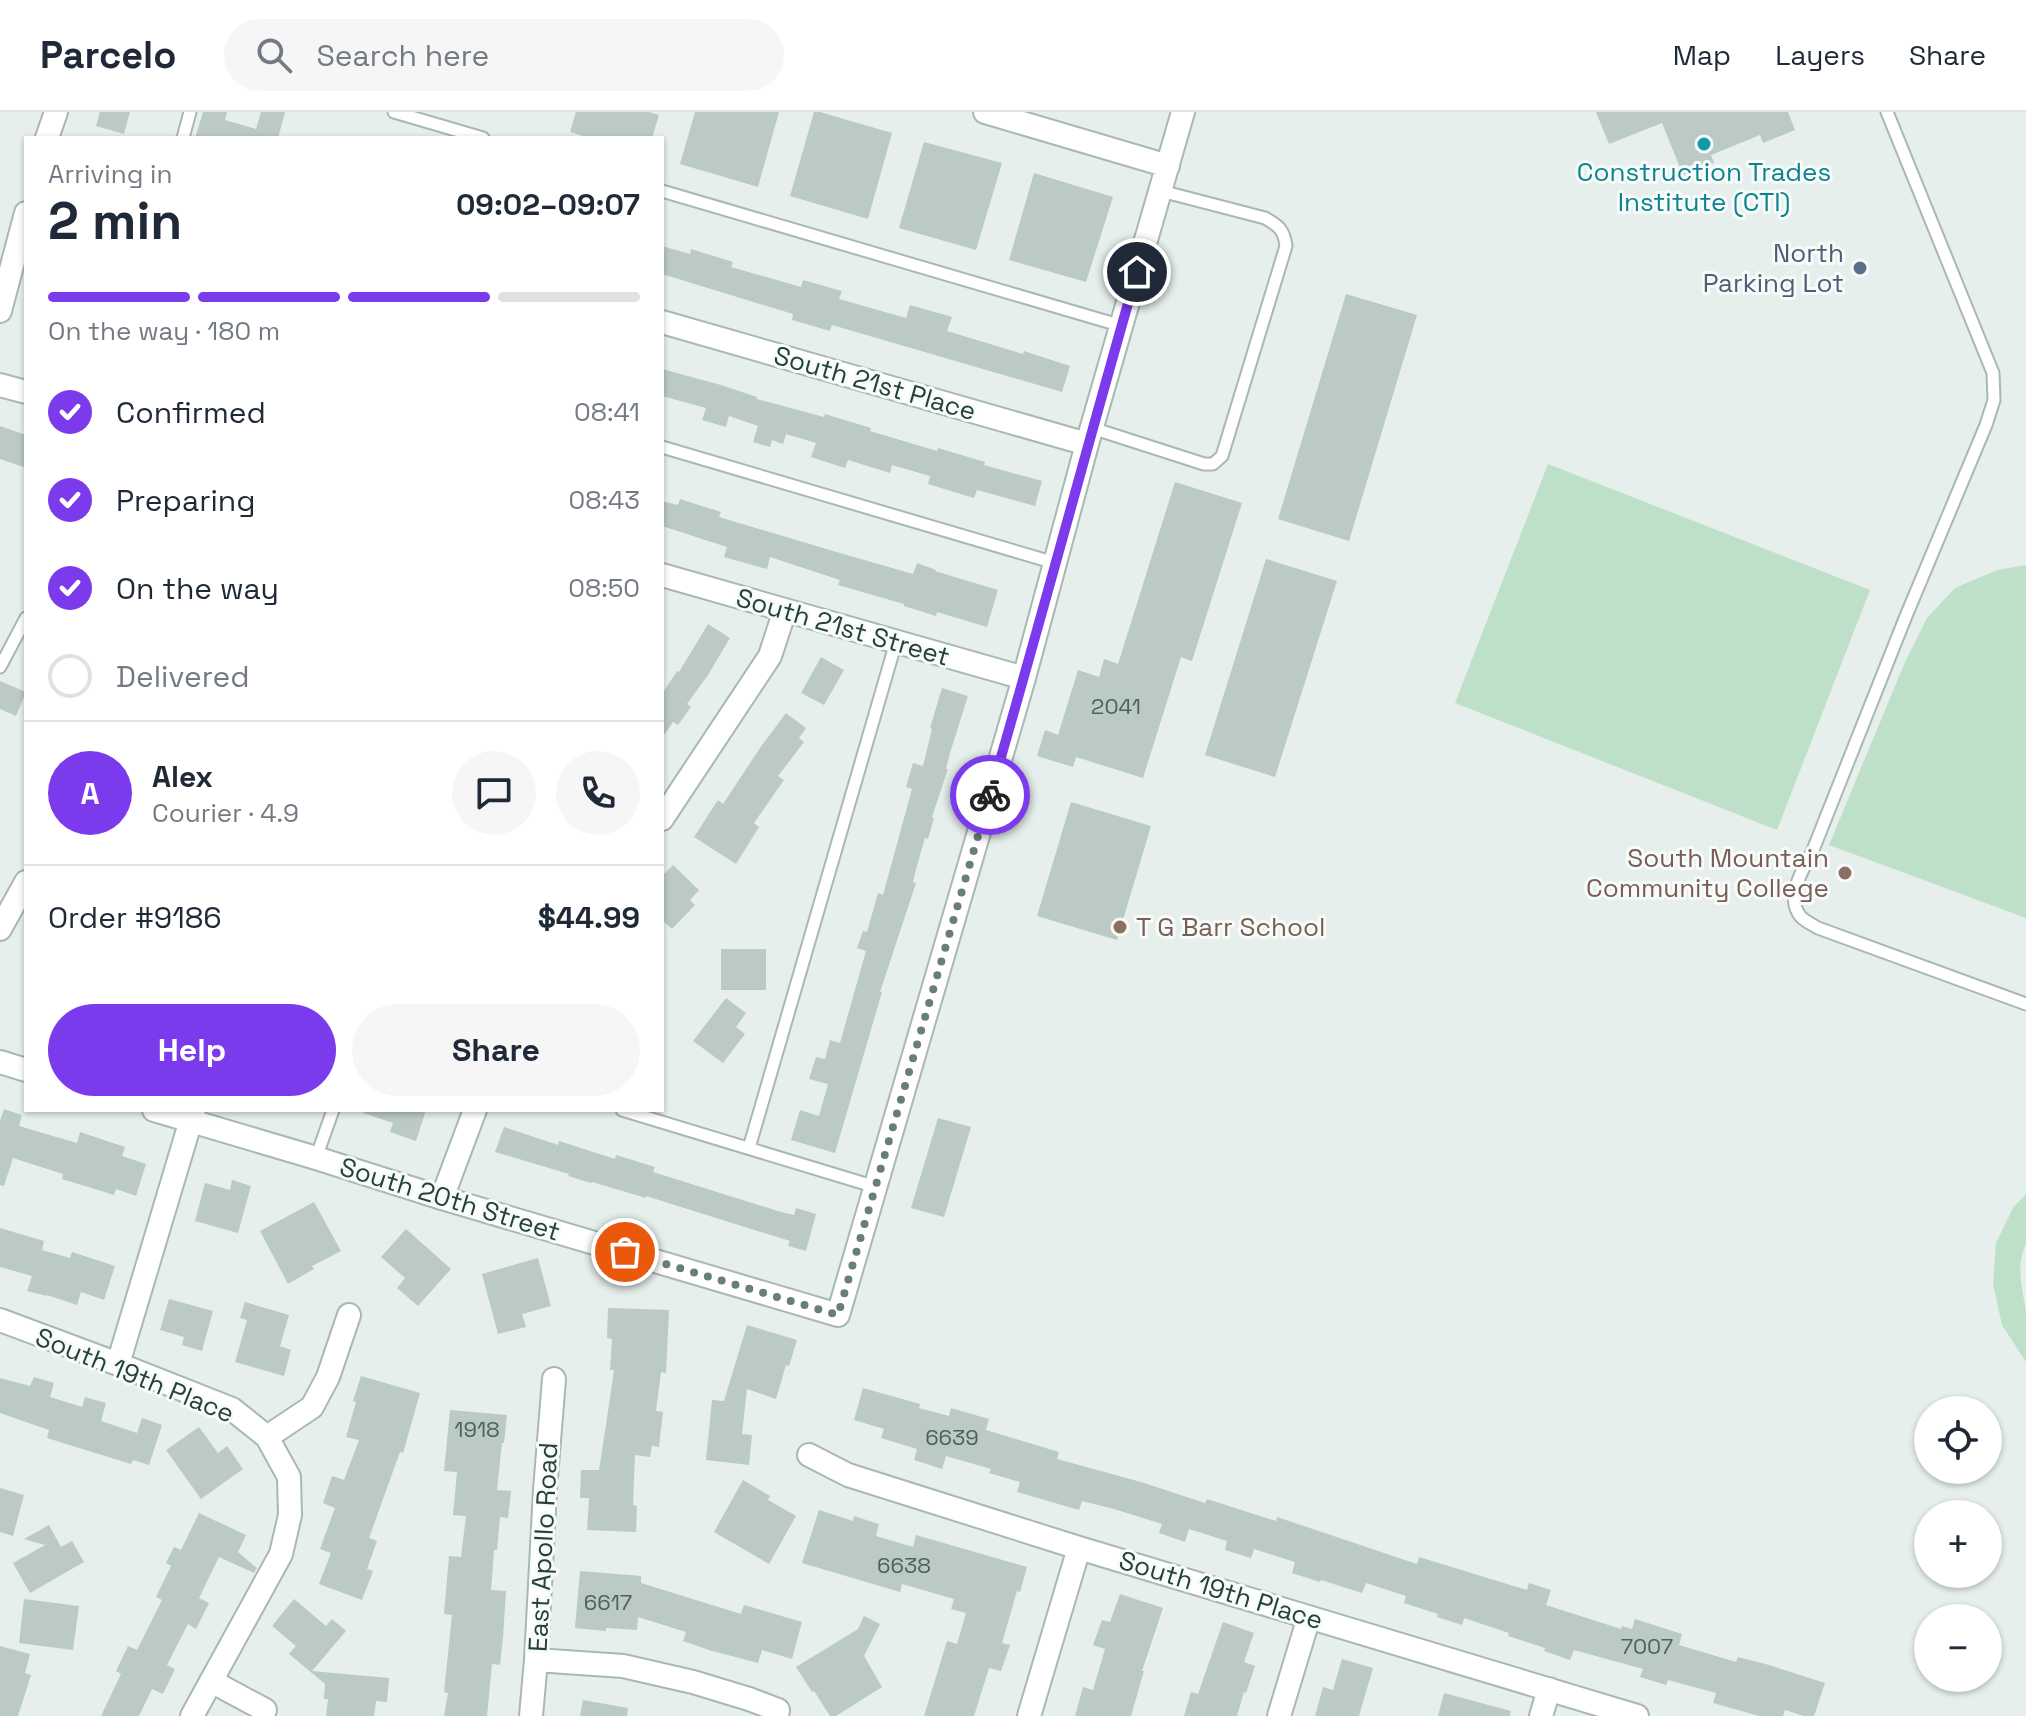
<!DOCTYPE html>
<meta charset="utf-8">
<style>
body{margin:0;font-family:"Space Grotesk",sans-serif;background:#f6f6f7;color:#1f2937;height:100vh;display:flex;flex-direction:column;font-size:30px;white-space:nowrap}
*{box-sizing:border-box;margin:0}
p{font-size:26px;color:#747a83}
.icon{flex:none;width:44px;height:44px;fill:none;stroke:currentColor;stroke-width:2;stroke-linecap:round;stroke-linejoin:round}
.map{position:relative;flex:1;overflow:hidden}
.details{position:absolute;left:24px;top:24px;width:640px;height:976px;display:flex;flex-direction:column;background:#fff;border-radius:0px;box-shadow:0 2px 6px #0004}
.details>*{flex:none}
.controls{position:absolute;left:1914px;top:1284px;display:grid;gap:16px}
.controls a{display:grid;place-items:center;width:88px;height:88px;border-radius:50%;background:#fff;box-shadow:0 2px 6px #0004;font-size:40px}
.pin{position:absolute;display:grid;place-items:center;width:68px;height:68px;color:#fff;margin:-34px;border:4px solid #fff;border-radius:50%;box-shadow:0 2px 8px #0007}
.courier{position:absolute;display:grid;place-items:center;width:80px;height:80px;margin:-40px;border:6px solid #7c3aed;border-radius:50%;background:#fff;color:#222;box-shadow:0 2px 10px #0007}
.overview em{font-style:normal;font-weight:700}
.overview div{display:flex;flex-direction:column-reverse}
.overview{display:flex;align-items:center;justify-content:space-between;height:136px;padding:0 24px}
h1{font-size:52px;font-weight:700;line-height:60px}
.bar{display:grid;grid-template-columns:repeat(4,1fr);gap:12px 8px;align-content:center;height:96px;padding:0 24px}
.bar i{height:10px;border-radius:6px;background:#e0e1e3}
.bar .on{background:#7c3aed}
.bar p{grid-column:span 4}
.line{display:flex;align-items:center;gap:20px;padding:0 24px;border-top:2px solid #e0e1e3}
.line div{flex:1}
.round{display:grid;place-items:center;flex:none;width:84px;height:84px;border-radius:42px;background:#f6f6f7}
ol{padding:0 24px;list-style:none}
li{display:flex;align-items:center;gap:24px;height:88px}
li p{margin-inline-start:auto}
li .icon{padding:8px;border-radius:50%;background:#7c3aed;color:#fff;stroke-width:4}
li:last-child{color:#747a83}
li i{width:44px;height:44px;border:4px solid #e0e1e3;border-radius:50%}
.button{display:flex;gap:16px;margin-top:auto;padding:16px 24px}
.button a{flex:1;height:92px;border-radius:48px;background:#7c3aed;color:#fff;font-size:32px;font-weight:700;line-height:92px;text-align:center}
.button a+a{background:#f6f6f7;color:#1f2937}
header{display:flex;align-items:center;gap:48px;box-sizing:border-box;height:112px;padding:0 40px;background:#fff;border-bottom:2px solid #e0e1e3}
header strong{font-size:38px}
nav{display:flex;gap:44px;margin-inline-start:auto;font-size:28px}
.search{width:560px;height:72px;background:#f6f6f7;display:flex;align-items:center;gap:20px;box-sizing:border-box;padding:0 28px;border-radius:44px;color:#747a83;font-size:30px}
.map>svg:first-child{display:block}
.green{fill:#bfe0c8}
.building{fill:#bbcac4}
.lines{fill:none;stroke-linecap:round;stroke-linejoin:round}
.lane-casing{stroke:#a8b8b2;stroke-width:15}
.street-casing{stroke:#a8b8b2;stroke-width:26}
.lane{stroke:#fff;stroke-width:11}
.street{stroke:#fff;stroke-width:22}
.done{stroke:#687f78;stroke-width:8;stroke-dasharray:0 14.4}
.route{stroke:#7c3aed;stroke-width:10}
.culture-dot{fill:#0f9aa8;stroke:#f7fbf9;stroke-width:3}
.service-dot{fill:#5c6f8a;stroke:#f7fbf9;stroke-width:3}
.education-dot{fill:#8d6e63;stroke:#f7fbf9;stroke-width:3}
.labels{text-anchor:middle;dominant-baseline:central;stroke-width:6;stroke-linejoin:round;paint-order:stroke}
.number-label{font-size:22px;fill:#4a645c}
.culture-label{font-size:26px;fill:#0d838f;stroke:#f7fbf9}
.service-label{font-size:26px;fill:#4e5e75;stroke:#f7fbf9;text-anchor:end}
.street-label{font-size:26px;fill:#24423a;stroke:#f7fbf9}
.education-label{font-size:26px;fill:#785e54;stroke:#f7fbf9;text-anchor:end}
</style>
<header>
<strong>Parcelo</strong>
<div class="search"><svg class="icon" aria-label="search" viewBox="0 0 24 24"><circle cx="10" cy="10" r="6"/><path d="M15 15l6 6"/></svg>Search here</div>
<nav><a>Map</a><a>Layers</a><a>Share</a></nav>
</header>
<div class="map">
<svg width="2026" height="1604" viewBox="0 0 2026 1604">
<rect width="100%" height="100%" fill="#e6efeb"/>
<!-- green -->
<path class="green" d="M1548,352L1870,478L1777,718L1455,591Z
M2026,453V806L1829,733L1905,550L1927,506L1955,476L1997,458Z
M2026,1082V1132C2015,1154 2023,1177 2026,1200C2026,1216 2026,1234 2026,1250L2002,1213L1993,1172L1996,1131L2013,1096Z"/>
<!-- building -->
<path class="building" d="M100,0H130L124,22L96,14Z
M203,0H227L225,8L256,17L261,0H285L278,26H195Z
M576,0H649L659,3L652,26H590L570,20Z
M695,0H779L758,75L680,52Z
M814,0H820L892,21L868,107L790,84Z
M1596,0H1788L1795,18L1763,31L1760,23L1711,43L1714,51L1683,63L1662,11L1609,32Z
M924,30L1002,51L976,138L899,116Z
M1034,61L1113,85L1086,170L1009,148Z
M662,134L690,142L691,137L733,150L731,155L801,175L803,168L842,179L839,187L906,206L910,193L952,205L947,219L1023,242L1024,239L1070,254L1062,280L832,213L830,219L792,208L793,202L662,162Z
M1346,182L1417,203L1349,429L1278,407Z
M662,257L721,273L757,285V287L824,305L825,302L871,316L870,319L937,339L938,336L985,350L984,353L1042,369L1035,394L977,378L974,386L928,372L930,364L892,353L890,361L848,348L845,356L811,345L816,331L786,322L783,332L772,328L770,335L753,330L758,314L729,304L726,315L702,308L706,296L662,284Z
M0,314L26,323V356L0,347Z
M1175,370L1242,391L1192,549L1181,545L1143,666L1076,645L1073,655L1037,644L1045,618L1058,623L1078,558L1099,565L1104,547L1118,552Z
M680,387L721,400L719,405L833,439L913,462L917,451L936,458L935,459L998,478L987,515L937,500L936,504L904,494V492L838,473L840,468L770,445L767,457L724,445L727,435L662,414V389L678,393Z
M1266,447L1337,469L1275,665L1205,643Z
M708,512L730,526L708,563L687,592L691,595L678,613L673,610L662,626V582L677,559L679,560Z
M821,545L844,558L824,593L801,581Z
M0,569L26,580L16,604L0,597Z
M942,576L968,584L950,641L946,657H948L932,705L934,706L928,727L925,726L916,757L913,770L916,771L880,880H882L835,1041L791,1028L800,998L819,1004L828,972L809,967L816,945L825,947L830,928L840,931L866,839L857,836L863,819L867,820L878,781L883,783L912,677L906,675L913,651L923,654L932,617L930,616Z
M786,601L806,616L799,626L804,630L778,664L784,668L754,711L759,715L736,752L694,725L718,688L723,692L760,636Z
M1071,690L1151,714L1117,828L1037,804Z
M673,753L699,778L690,788L695,793L672,817L662,808V764Z
M721,837H766V878H721Z
M726,886L746,901L736,915L745,922L723,951L693,929Z
M4,997L22,1003L19,1014L53,1024L77,1031L80,1020L125,1035L122,1044L146,1052L136,1084L116,1077L114,1083L85,1074L62,1067L63,1062L13,1046L4,1074L0,1073V1009Z
M364,998H426L416,1029L390,1020L393,1011L363,1001Z
M938,1006L971,1015L944,1105L911,1096Z
M504,1015L558,1033L559,1029L615,1047L616,1043L655,1055L653,1060L781,1100L794,1103L796,1096L816,1102L806,1139L788,1134L790,1129L646,1084V1086L592,1070L591,1071L568,1064L569,1062L495,1040Z
M232,1068L251,1074L238,1121L195,1109L205,1071L230,1078Z
M314,1090L341,1139L312,1154L314,1157L288,1172L260,1119Z
M0,1116L44,1129L42,1138L70,1146L72,1140L115,1154L104,1188L81,1180L77,1193L47,1183V1184L27,1179L32,1164L0,1155Z
M406,1117L451,1157L418,1194L397,1176L405,1166L381,1145Z
M538,1146L551,1194L522,1202L526,1215L498,1222L482,1162Z
M169,1187L213,1199L202,1239L182,1233L184,1225L160,1218Z
M245,1190L289,1203L280,1234L291,1238L284,1264L235,1250L247,1208L240,1206Z
M608,1196L669,1198L666,1261L661,1260L656,1299L663,1300L659,1335L652,1334L650,1345L635,1343L633,1393L637,1394L636,1420L587,1418L589,1386H580L581,1358H599L606,1313L614,1258H610L612,1227L607,1226Z
M747,1213L797,1228L789,1254L786,1253L776,1287L747,1277L742,1322L752,1323L749,1353L706,1348L712,1288L724,1289Z
M361,1264L420,1281L403,1341L400,1340L369,1426L377,1429L367,1457L373,1459L362,1488L319,1472L331,1441L320,1437L335,1396L323,1391L332,1364L344,1368L359,1328L346,1325L356,1290L353,1289Z
M34,1265L54,1271L50,1285L82,1295L85,1285L106,1291L101,1309L137,1321L142,1306L162,1313L149,1353L133,1348L131,1352L47,1326L49,1318L0,1301V1266L30,1274Z
M863,1276L920,1292L919,1296L949,1304L951,1296L989,1307L986,1318L1059,1340L1057,1347L1141,1370L1205,1391L1207,1387L1276,1409L1277,1405L1417,1452L1419,1445L1527,1478L1529,1471L1551,1478L1546,1493L1621,1517L1622,1514L1632,1517L1635,1507L1682,1522L1679,1533L1736,1550L1738,1545L1769,1553L1825,1571L1814,1604H1804L1785,1598L1783,1604H1759L1713,1591L1716,1581L1668,1568L1666,1573L1640,1565L1643,1557L1574,1538L1570,1548L1544,1539L1545,1536L1508,1524L1509,1521L1464,1506L1462,1513L1437,1505L1438,1502L1404,1491L1406,1484L1366,1471L1362,1481L1321,1468L1320,1470L1292,1461L1295,1450L1254,1437L1251,1446L1225,1438L1227,1429L1189,1417L1185,1430L1159,1421L1162,1412L1114,1397L1082,1389L1079,1398L1017,1380L1020,1370L989,1361L991,1357L946,1344L942,1357L914,1348L917,1337L881,1326L884,1317L854,1308Z
M450,1298L507,1303L504,1331H502L497,1378L511,1379L508,1406L500,1405L497,1438H494L491,1478L506,1479L503,1526L500,1553L492,1552L487,1604H444L448,1581L444,1580L452,1503L444,1502L449,1444L461,1445L466,1404L453,1403L457,1360L444,1359Z
M199,1315L218,1341L227,1334L243,1357L201,1387L166,1338Z
M743,1368L770,1384L768,1388L796,1404L769,1452L714,1420Z
M0,1376L24,1383L13,1424L0,1420Z
M819,1398L853,1409L854,1404L879,1412L876,1424L913,1435L916,1423L1027,1455L1020,1480L1017,1479L1002,1531L1010,1533L1001,1559L989,1556L974,1604H924L947,1529L957,1532L966,1501L951,1497L954,1487L902,1472L900,1480L802,1451Z
M199,1401L246,1423L238,1440L257,1456L254,1461L219,1445L199,1486L209,1491L196,1517L188,1512L167,1553L175,1557L163,1582L152,1577L139,1604H101L121,1562L116,1559L128,1534L137,1538L162,1488L156,1485L171,1454L166,1451L174,1435L181,1438Z
M49,1413L61,1435L72,1429L84,1450L30,1481L13,1451L45,1433L24,1427Z
M580,1459L641,1464V1471L741,1502L744,1493L802,1510L792,1547L762,1538L758,1551L709,1538L683,1529L686,1520L638,1505L637,1518L606,1516V1519L575,1516Z
M1120,1482L1163,1496L1142,1559H1144L1131,1604H1075L1083,1575L1093,1578L1105,1537L1093,1533L1102,1508L1110,1510Z
M24,1487L79,1494L73,1538L19,1531Z
M294,1487L326,1514L332,1507L346,1519L312,1559L389,1566L387,1590L376,1589L374,1604H326L328,1587H324L325,1572L289,1542L296,1534L272,1514Z
M864,1504L880,1512L864,1544L882,1575L836,1604H830L814,1579L812,1580L796,1555L858,1517Z
M1223,1510L1254,1521L1244,1550L1255,1554L1246,1581L1244,1580L1237,1604H1184L1191,1580L1198,1582Z
M0,1534L30,1542L25,1561L31,1563L18,1604H0Z
M1342,1547L1373,1556L1359,1604H1315L1323,1575L1333,1578Z
M1444,1581L1511,1599L1510,1604H1438Z
M583,1588L628,1596L627,1604H580Z"/>
<g class="lines">
<!-- lane casing -->
<g class="lane-casing">
<path id="lane" d="M394,0L483,26
M1887,0L1993,261L1994,288L1986,313L1906,504L1813,738C1804,756 1784,785 1801,805C1805,809 1813,813 1818,816L2026,892
M183,26L190,0
M662,79L1122,214
M1092,316L1204,352H1213L1222,344L1286,134C1284,118 1279,114 1265,106L1161,79
M662,335L1055,451
M0,555L26,506
M622,998L876,1075
M749,1036L896,530
M316,1046L333,998"/>
</g>
<!-- street casing -->
<g class="street-casing">
<path id="street" d="M985,0L1168,54
M47,26L56,0
M0,199L26,101
M662,210L1087,332
M0,273L26,280
M662,463L1024,566
M662,707L770,544L785,498
M0,817L26,770
M0,950L26,958
M154,998L316,1046L442,1086L838,1203L1024,566L1087,332L1183,0
M442,1086L475,998
M0,1208L118,1252L232,1297L267,1325L289,1365L290,1403L281,1442L192,1604
M118,1252L194,998
M267,1325L312,1295L328,1265L349,1203
M809,1343L848,1363L1079,1436L1637,1604
M536,1548L623,1554L693,1570L749,1587L778,1598L777,1604
M211,1569L265,1598
M531,1604L536,1548L545,1378L554,1267
M1029,1604L1079,1436
M1279,1604L1309,1505
M1541,1604L1549,1577"/>
</g>
<!-- lane -->
<use href="#lane" class="lane"/>
<!-- street -->
<use href="#street" class="street"/>
</g>
<g class="lines">
<!-- done -->
<path class="done" d="M625,1140L838,1203L990,683"/>
<!-- route -->
<path class="route" d="M990,683C1041,509 1087,334 1137,160"/>
</g>
<!-- markers -->
<circle class="culture-dot" cx="1704" cy="32" r="8"/>
<circle class="service-dot" cx="1860" cy="156" r="8"/>
<g class="education-dot">
<circle cx="1845" cy="761" r="8"/>
<circle cx="1120" cy="815" r="8"/>
</g>
<g class="labels">
<!-- number labels -->
<g class="number-label">
<text x="1116" y="594">2041</text>
<text x="477" y="1317">1918</text>
<text x="952" y="1325">6639</text>
<text x="904" y="1453">6638</text>
<text x="608" y="1490">6617</text>
<text x="1647" y="1534">7007</text>
</g>
<!-- culture labels -->
<g class="culture-label">
<text x="1704" y="60">Construction Trades<tspan x="1704" dy="30">Institute (CTI)</tspan></text>
</g>
<!-- service labels -->
<g class="service-label">
<text x="1844" y="141">North<tspan x="1844" dy="30">Parking Lot</tspan></text>
</g>
<!-- street labels -->
<g class="street-label">
<text transform="translate(875 271) rotate(16)">South 21st Place</text>
<text transform="translate(843 515) rotate(16)">South 21st Street</text>
<text transform="translate(450 1087) rotate(17)">South 20th Street</text>
<text transform="translate(135 1263) rotate(22)">South 19th Place</text>
<text transform="translate(543 1435) rotate(-87)">East Apollo Road</text>
<text transform="translate(1221 1478) rotate(17)">South 19th Place</text>
</g>
<!-- education labels -->
<g class="education-label">
<text x="1829" y="746">South Mountain<tspan x="1829" dy="30">Community College</tspan></text>
<text x="1136" y="815" text-anchor="start">T G Barr School</text>
</g>
</g>
</svg>
<div class="controls">
<a><svg class="icon" aria-label="locate" viewBox="0 0 24 24"><circle cx="12" cy="12" r="6"/><path d="M12 2v4M12 18v4M2 12h4M18 12h4"/></svg></a>
<a>+</a>
<a>−</a>
</div>
<div class="pin" style="left:625px;top:1140px;background:#ea580c"><svg class="icon" aria-label="bag" viewBox="0 0 24 24"><path d="M5 8h14l-1 12H6zM9 8a3 3 0 0 1 6 0"/></svg></div>
<div class="pin" style="left:1137px;top:160px;background:#1f2937"><svg class="icon" aria-label="home" viewBox="0 0 24 24"><path d="M3 11l9-7 9 7M6 9v11h12V9"/></svg></div>
<div class="courier" style="left:990px;top:683px"><svg class="icon" aria-label="bike" viewBox="0 0 24 24"><circle cx="6" cy="16" r="4"/><circle cx="18" cy="16" r="4"/><path d="M6 16l4-8h5l3 8M10 8l3 8H6M13 5h3"/></svg></div>
<section class="details">
<div class="overview"><div><h1>2 min</h1><p>Arriving in</p></div><em>09:02–09:07</em></div>
<div class="bar"><i class="on"></i><i class="on"></i><i class="on"></i><i></i><p>On the way · 180 m</p></div>
<ol>
<li><svg class="icon" aria-label="check" viewBox="0 0 24 24"><path d="M5 12l5 5 9-10"/></svg>Confirmed<p>08:41</p></li>
<li><svg class="icon" aria-label="check" viewBox="0 0 24 24"><path d="M5 12l5 5 9-10"/></svg>Preparing<p>08:43</p></li>
<li><svg class="icon" aria-label="check" viewBox="0 0 24 24"><path d="M5 12l5 5 9-10"/></svg>On the way<p>08:50</p></li>
<li><i></i>Delivered</li>
</ol>
<div class="line" style="height:144px"><b class="round" style="background:#7c3aed;color:#fff">A</b><div><b>Alex</b><p>Courier · 4.9</p></div><a class="round"><svg class="icon" aria-label="chat" viewBox="0 0 24 24"><path d="M4 5h16v11H9l-5 4z"/></svg></a><a class="round"><svg class="icon" aria-label="phone" viewBox="0 0 24 24"><path d="M5 4h4l2 5-3 2q2 4 5 5l2-3 5 2v4C11 20 4 13 5 4z"/></svg></a></div>
<div class="line" style="height:104px"><div>Order #9186</div><b>$44.99</b></div>
<div class="button"><a>Help</a><a>Share</a></div>
</section>
</div>
